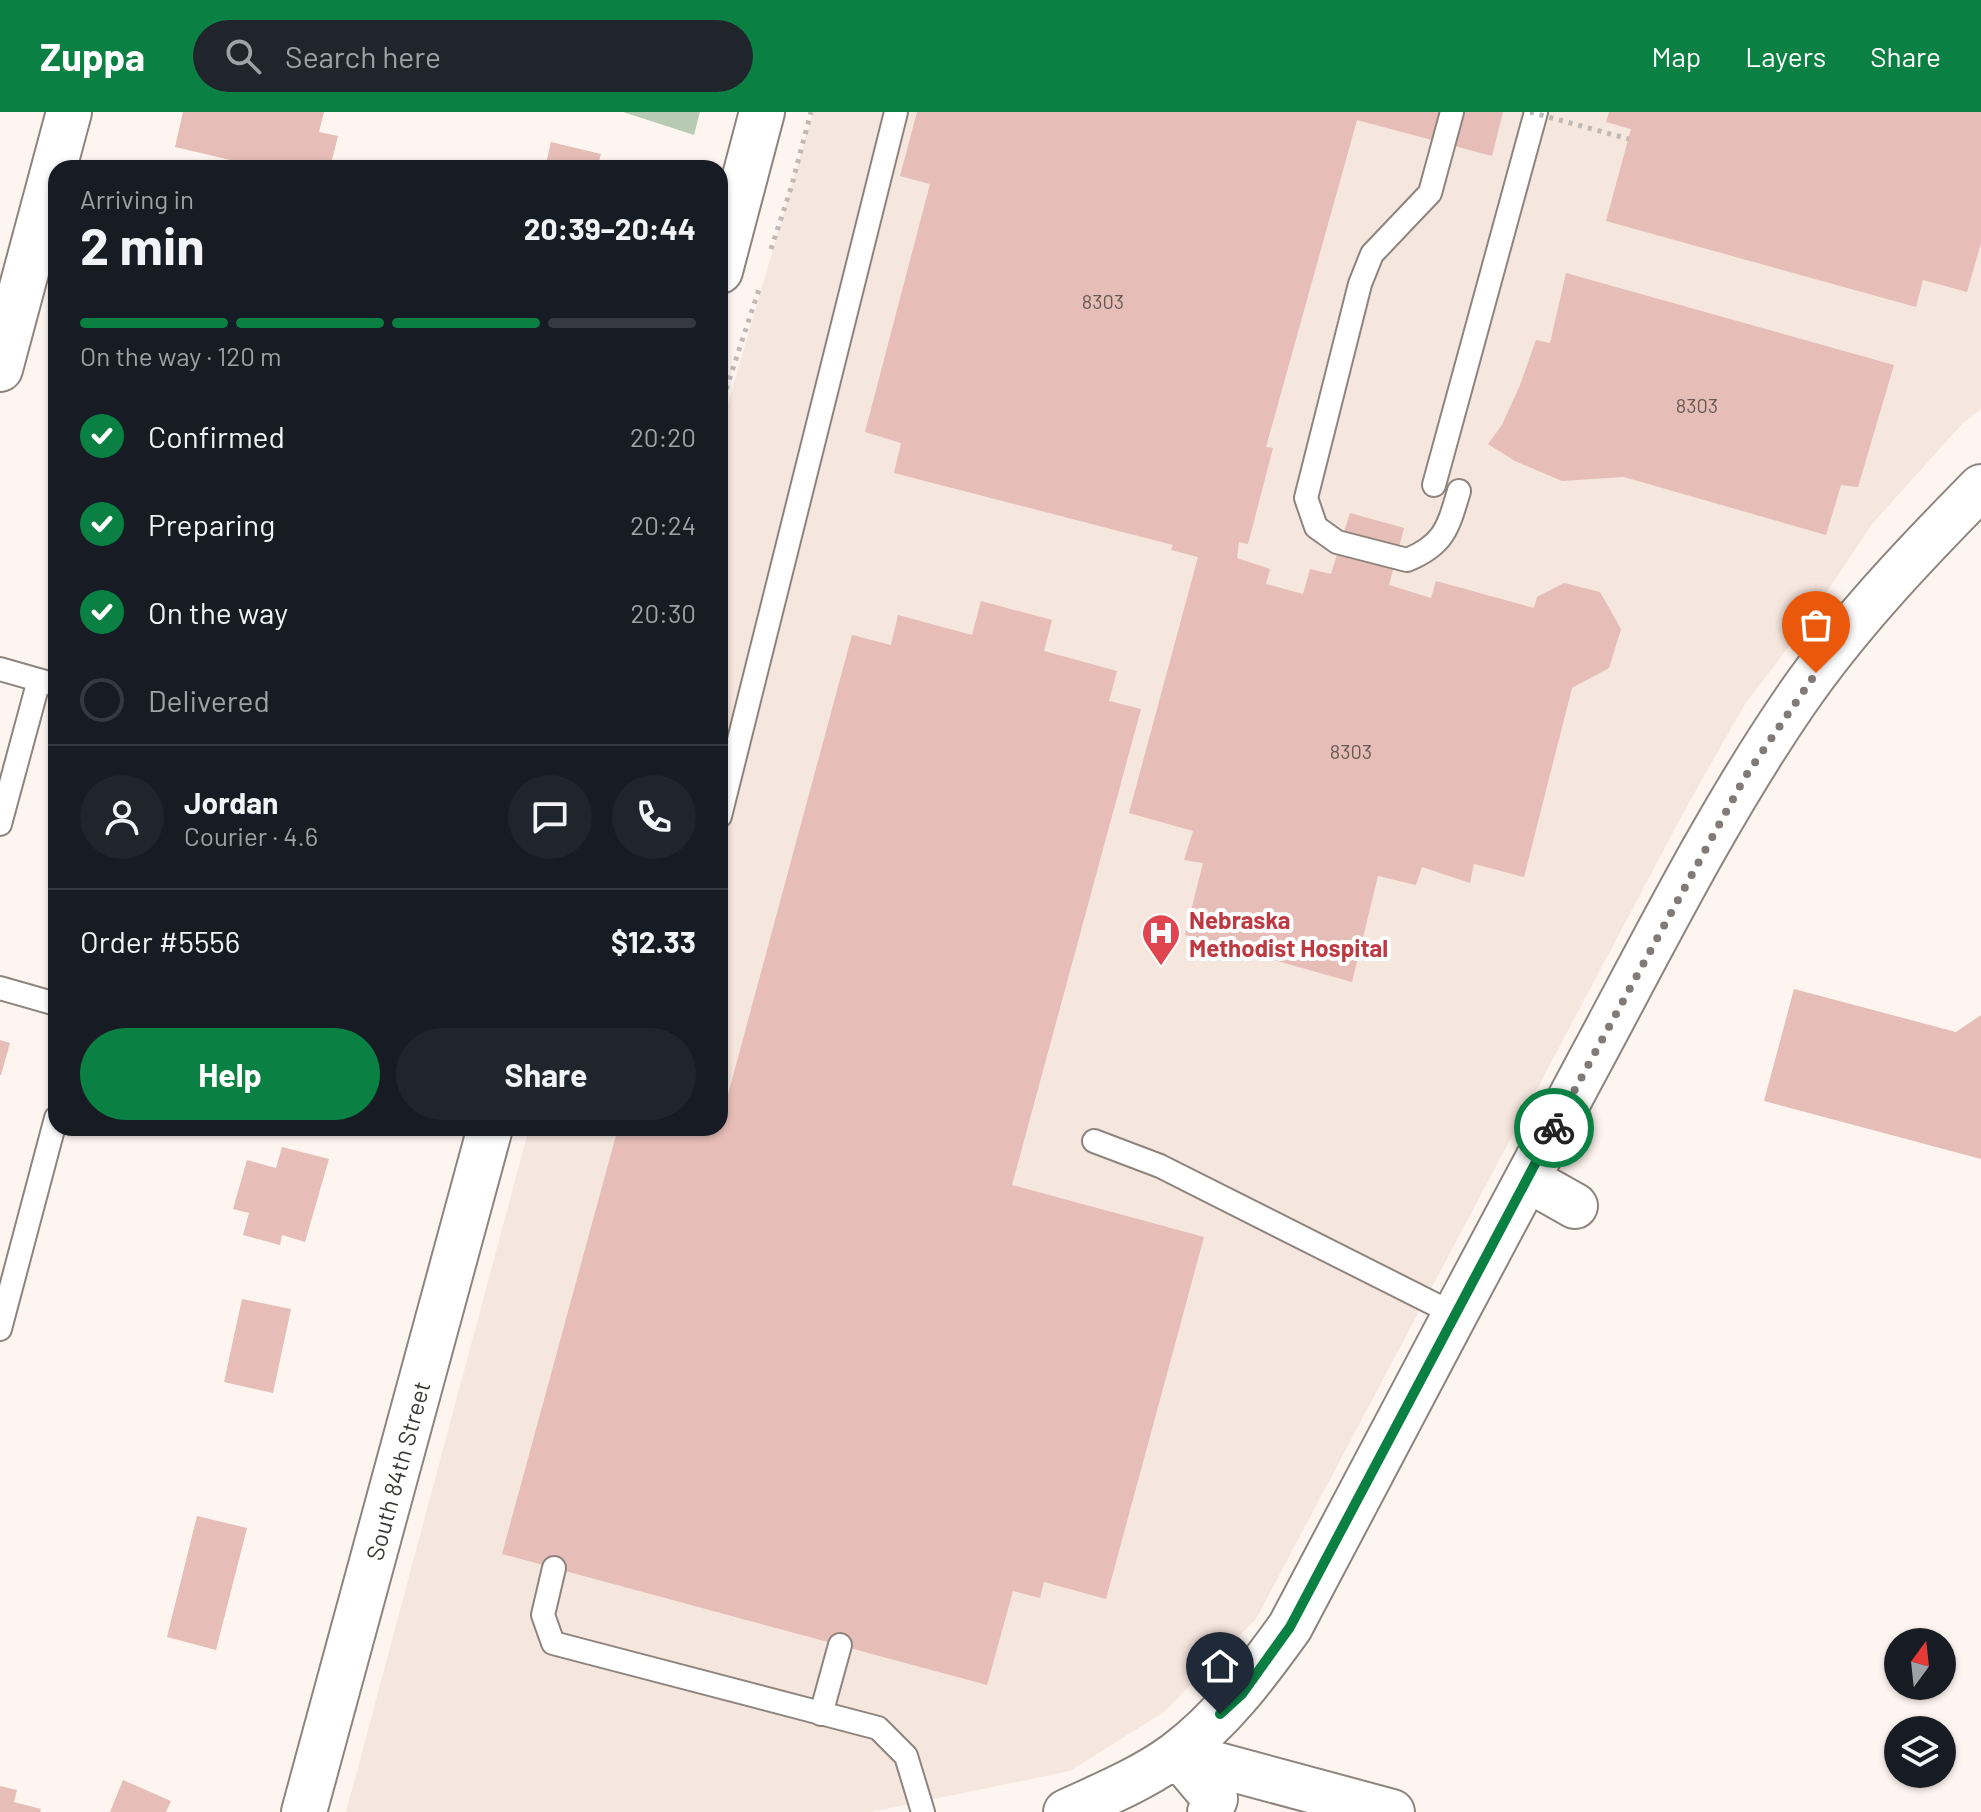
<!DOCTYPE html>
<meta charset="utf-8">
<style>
body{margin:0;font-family:Barlow,sans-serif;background:#20242c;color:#f1f3f6;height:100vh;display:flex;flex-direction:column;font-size:30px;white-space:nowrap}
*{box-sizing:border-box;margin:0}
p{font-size:26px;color:#9ea1a6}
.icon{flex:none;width:44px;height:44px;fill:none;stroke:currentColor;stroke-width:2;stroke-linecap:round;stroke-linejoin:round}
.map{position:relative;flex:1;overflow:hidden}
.panel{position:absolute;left:48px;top:48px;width:680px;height:976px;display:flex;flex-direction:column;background:#171b24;border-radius:24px;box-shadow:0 2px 6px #0004}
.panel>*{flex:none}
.needle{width:52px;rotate:15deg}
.tools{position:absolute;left:1884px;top:1516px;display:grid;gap:16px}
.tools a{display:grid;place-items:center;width:72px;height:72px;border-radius:50%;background:#171b24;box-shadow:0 2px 6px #0004;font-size:40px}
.pin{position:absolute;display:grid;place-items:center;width:68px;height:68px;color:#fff;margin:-82px -34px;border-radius:50% 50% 50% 0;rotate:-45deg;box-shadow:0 0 8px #0007}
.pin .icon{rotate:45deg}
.courier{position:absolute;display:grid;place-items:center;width:80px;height:80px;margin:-40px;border:6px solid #0b8043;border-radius:50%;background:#fff;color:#222;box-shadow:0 2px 10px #0007}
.summary em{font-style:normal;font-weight:700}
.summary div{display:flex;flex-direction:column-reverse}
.summary{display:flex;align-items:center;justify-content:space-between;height:136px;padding:0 32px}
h1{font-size:52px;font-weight:700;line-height:60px}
.bar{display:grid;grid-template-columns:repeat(4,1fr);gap:12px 8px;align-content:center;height:96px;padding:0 32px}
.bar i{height:10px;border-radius:6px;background:#363941}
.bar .current{background:#0b8043}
.bar p{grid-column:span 4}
.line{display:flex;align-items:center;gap:20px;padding:0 32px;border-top:2px solid #363941}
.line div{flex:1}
.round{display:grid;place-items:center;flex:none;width:84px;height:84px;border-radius:42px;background:#20242c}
ol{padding:0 32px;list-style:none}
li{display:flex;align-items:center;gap:24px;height:88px}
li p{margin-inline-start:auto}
li .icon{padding:8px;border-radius:50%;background:#0b8043;color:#fff;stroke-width:4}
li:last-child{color:#9ea1a6}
li i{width:44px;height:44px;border:4px solid #363941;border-radius:50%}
.cta{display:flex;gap:16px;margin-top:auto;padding:16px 32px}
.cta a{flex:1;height:92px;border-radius:48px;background:#0b8043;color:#fff;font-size:32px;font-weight:700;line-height:92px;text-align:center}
.cta a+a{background:#20242c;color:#f1f3f6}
header{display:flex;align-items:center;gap:48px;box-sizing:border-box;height:112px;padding:0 40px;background:#0b8043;color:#fff}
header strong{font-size:38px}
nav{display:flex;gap:44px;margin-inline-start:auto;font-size:28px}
.search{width:560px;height:72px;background:#20242c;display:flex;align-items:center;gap:20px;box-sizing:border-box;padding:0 28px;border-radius:44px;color:#9ea1a6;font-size:30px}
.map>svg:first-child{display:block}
.built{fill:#f5e6de}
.green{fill:#b7cbb4}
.building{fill:#e6bdb7}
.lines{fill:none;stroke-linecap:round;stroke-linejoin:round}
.lane-casing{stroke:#8e847e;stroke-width:26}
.street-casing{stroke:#8e847e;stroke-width:48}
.secondary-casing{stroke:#8e847e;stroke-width:48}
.path{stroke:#c1b9b5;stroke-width:5;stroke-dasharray:4 6;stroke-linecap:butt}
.lane{stroke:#fff;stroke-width:22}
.street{stroke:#fff;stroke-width:44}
.secondary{stroke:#fff;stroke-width:44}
.path-bridge{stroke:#c1b9b5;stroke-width:5;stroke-dasharray:4 6;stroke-linecap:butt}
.done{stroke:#817a77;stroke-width:8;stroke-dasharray:0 14.4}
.route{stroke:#0b8043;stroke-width:10}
.labels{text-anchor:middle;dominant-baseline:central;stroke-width:8;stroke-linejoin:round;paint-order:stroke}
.number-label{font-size:20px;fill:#675956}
.health-label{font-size:24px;font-weight:bold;fill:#be3a42;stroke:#fff;text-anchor:start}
.street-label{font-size:24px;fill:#3d3836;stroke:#fff}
</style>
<header>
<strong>Zuppa</strong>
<div class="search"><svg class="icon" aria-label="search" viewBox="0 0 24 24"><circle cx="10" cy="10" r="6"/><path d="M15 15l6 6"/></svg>Search here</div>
<nav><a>Map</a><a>Layers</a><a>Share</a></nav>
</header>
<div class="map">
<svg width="1981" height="1700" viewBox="0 0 1981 1700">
<rect width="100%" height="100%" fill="#fff5f0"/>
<!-- built -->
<path class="built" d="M813,0H1981V297L1963,311L1872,412L1802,517L1745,592L1687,694L1256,1507L1164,1600L1070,1659L871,1700H346L529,1016H720V319Z"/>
<!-- green -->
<path class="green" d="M623,0H700L694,23Z"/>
<!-- building -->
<path class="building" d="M183,0H324L319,20L338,24L330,56H264L175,35Z
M917,0H1503L1492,44L1357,8L1266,335L1273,336L1248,432L1239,430L1237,446L1270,457L1266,472L1303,482L1310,457L1331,462L1350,401L1404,416L1389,473L1431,486L1436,469L1534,496L1537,485L1564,471L1600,480L1621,517L1609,556L1572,576L1524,765L1474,752L1470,771L1422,755L1416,773L1378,764L1352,870L1185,823L1203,751L1184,748L1193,719L1129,701L1198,445L1171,438L1173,433L894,361L901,331L865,320L930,72L900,64Z
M1609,0H1981V131L1967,180L1923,168L1916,195L1606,109L1631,17L1606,10Z
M551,30L601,42L597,56H545Z
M1566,161L1894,253L1858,375L1841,373L1826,423L1624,365L1562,369L1515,349L1488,332L1502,313L1520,273L1536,228L1550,231Z
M55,484H56V504L50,502Z
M981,489L1052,508L1044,539L1117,559L1109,589L1141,597L1012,1073L1204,1125L1106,1487L1044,1470L1040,1486L1013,1479L987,1573L502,1442L618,1016H720V989L726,990L852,523L891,533L898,503L972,523Z
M1794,877L1956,920L1981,903V1047L1764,989Z
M0,928L10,931L1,963H0Z
M282,1035L329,1047L305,1130L282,1123L280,1133L243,1123L249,1101L233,1097L247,1048L276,1056Z
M242,1187L291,1197L273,1281L224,1270Z
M197,1404L247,1416L216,1538L167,1525Z
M123,1668L171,1689L166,1700H110Z
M0,1674L17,1678L14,1690L41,1697L40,1700H0Z"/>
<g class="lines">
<!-- lane casing -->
<g class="lane-casing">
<path id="lane" d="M1452,0L1430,81L1372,142L1360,172L1306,386L1316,415L1337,430L1407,448C1444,433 1448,416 1459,379
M1434,373L1536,0
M0,557L56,573
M720,704L896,0
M0,712L39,568
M0,876L56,892
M1094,1029L1160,1054L1454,1202
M0,1217L56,1006
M554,1456L543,1503L553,1531L878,1616L906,1644L923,1700
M821,1602L840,1533"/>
</g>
<!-- street casing -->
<g class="street-casing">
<path id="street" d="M0,257L69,0
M1527,1067L1575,1094
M1177,1642L1392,1700
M1177,1642L1215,1687L1210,1700
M1066,1700C1103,1683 1142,1667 1175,1643C1222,1608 1257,1561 1290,1515C1388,1330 1484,1146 1583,962C1651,836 1715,706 1796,588C1849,511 1915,442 1981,375"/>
</g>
<!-- secondary casing -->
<g class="secondary-casing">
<g id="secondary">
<path d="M720,159L762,0"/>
<path id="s1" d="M304,1700L490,1016"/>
</g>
</g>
<!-- path -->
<path class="path" d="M771,137L791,76L811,0
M720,296L759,177"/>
<!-- lane -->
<use href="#lane" class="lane"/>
<!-- street -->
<use href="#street" class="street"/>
<!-- secondary -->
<use href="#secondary" class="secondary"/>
<!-- path-bridge -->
<path class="path-bridge" d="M1530,0L1629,27"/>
</g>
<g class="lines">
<!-- done -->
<path class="done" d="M1554,1016L1745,665L1816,561"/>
<!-- route -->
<path class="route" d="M1220,1602L1242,1582L1290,1515L1554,1016"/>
</g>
<!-- icons -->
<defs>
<g id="hospital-pin" transform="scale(2)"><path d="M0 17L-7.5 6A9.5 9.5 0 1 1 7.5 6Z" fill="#e0444e" stroke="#fff"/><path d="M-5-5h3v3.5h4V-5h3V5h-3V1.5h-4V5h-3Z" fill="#fff"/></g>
</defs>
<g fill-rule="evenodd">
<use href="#hospital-pin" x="1161" y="821"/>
</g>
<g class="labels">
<!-- number labels -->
<g class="number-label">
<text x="1103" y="189">8303</text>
<text x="1697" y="293">8303</text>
<text x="1351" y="639">8303</text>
</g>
<!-- health labels -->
<g class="health-label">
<text x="1189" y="807">Nebraska<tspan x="1189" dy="28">Methodist Hospital</tspan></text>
</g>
<!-- street labels -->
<g class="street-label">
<text stroke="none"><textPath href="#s1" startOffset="354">South 84th Street</textPath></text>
</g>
</g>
</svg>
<div class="tools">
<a><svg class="needle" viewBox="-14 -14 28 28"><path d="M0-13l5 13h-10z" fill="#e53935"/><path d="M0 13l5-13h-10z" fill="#9ea1a6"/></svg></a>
<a><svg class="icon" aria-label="layers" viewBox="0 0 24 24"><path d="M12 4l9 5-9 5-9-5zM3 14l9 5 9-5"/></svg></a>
</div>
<div class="pin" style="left:1816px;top:561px;background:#ea580c"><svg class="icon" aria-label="bag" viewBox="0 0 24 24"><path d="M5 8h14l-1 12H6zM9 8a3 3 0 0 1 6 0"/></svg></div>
<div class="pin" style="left:1220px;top:1602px;background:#1f2937"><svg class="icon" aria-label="home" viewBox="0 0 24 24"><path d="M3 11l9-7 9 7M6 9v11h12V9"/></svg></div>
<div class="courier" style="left:1554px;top:1016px"><svg class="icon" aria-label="bike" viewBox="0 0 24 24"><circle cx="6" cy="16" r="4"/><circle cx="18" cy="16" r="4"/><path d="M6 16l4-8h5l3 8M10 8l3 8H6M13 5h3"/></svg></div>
<section class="panel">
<div class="summary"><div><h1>2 min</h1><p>Arriving in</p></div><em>20:39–20:44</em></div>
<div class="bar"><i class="current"></i><i class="current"></i><i class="current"></i><i></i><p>On the way · 120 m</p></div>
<ol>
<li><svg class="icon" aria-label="check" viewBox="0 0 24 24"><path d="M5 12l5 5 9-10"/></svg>Confirmed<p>20:20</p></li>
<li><svg class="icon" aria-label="check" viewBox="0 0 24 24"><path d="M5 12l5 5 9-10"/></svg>Preparing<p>20:24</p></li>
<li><svg class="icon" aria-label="check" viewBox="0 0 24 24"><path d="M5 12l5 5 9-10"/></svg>On the way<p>20:30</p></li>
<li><i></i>Delivered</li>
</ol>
<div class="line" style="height:144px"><a class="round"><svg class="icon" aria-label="person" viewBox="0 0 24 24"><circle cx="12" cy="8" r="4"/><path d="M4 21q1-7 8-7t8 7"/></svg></a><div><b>Jordan</b><p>Courier · 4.6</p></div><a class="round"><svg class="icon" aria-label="chat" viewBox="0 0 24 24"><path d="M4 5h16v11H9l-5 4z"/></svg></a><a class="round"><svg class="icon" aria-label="phone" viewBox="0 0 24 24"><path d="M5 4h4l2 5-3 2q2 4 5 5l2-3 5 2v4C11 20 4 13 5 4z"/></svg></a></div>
<div class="line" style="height:104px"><div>Order #5556</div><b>$12.33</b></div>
<div class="cta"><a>Help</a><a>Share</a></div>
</section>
</div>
